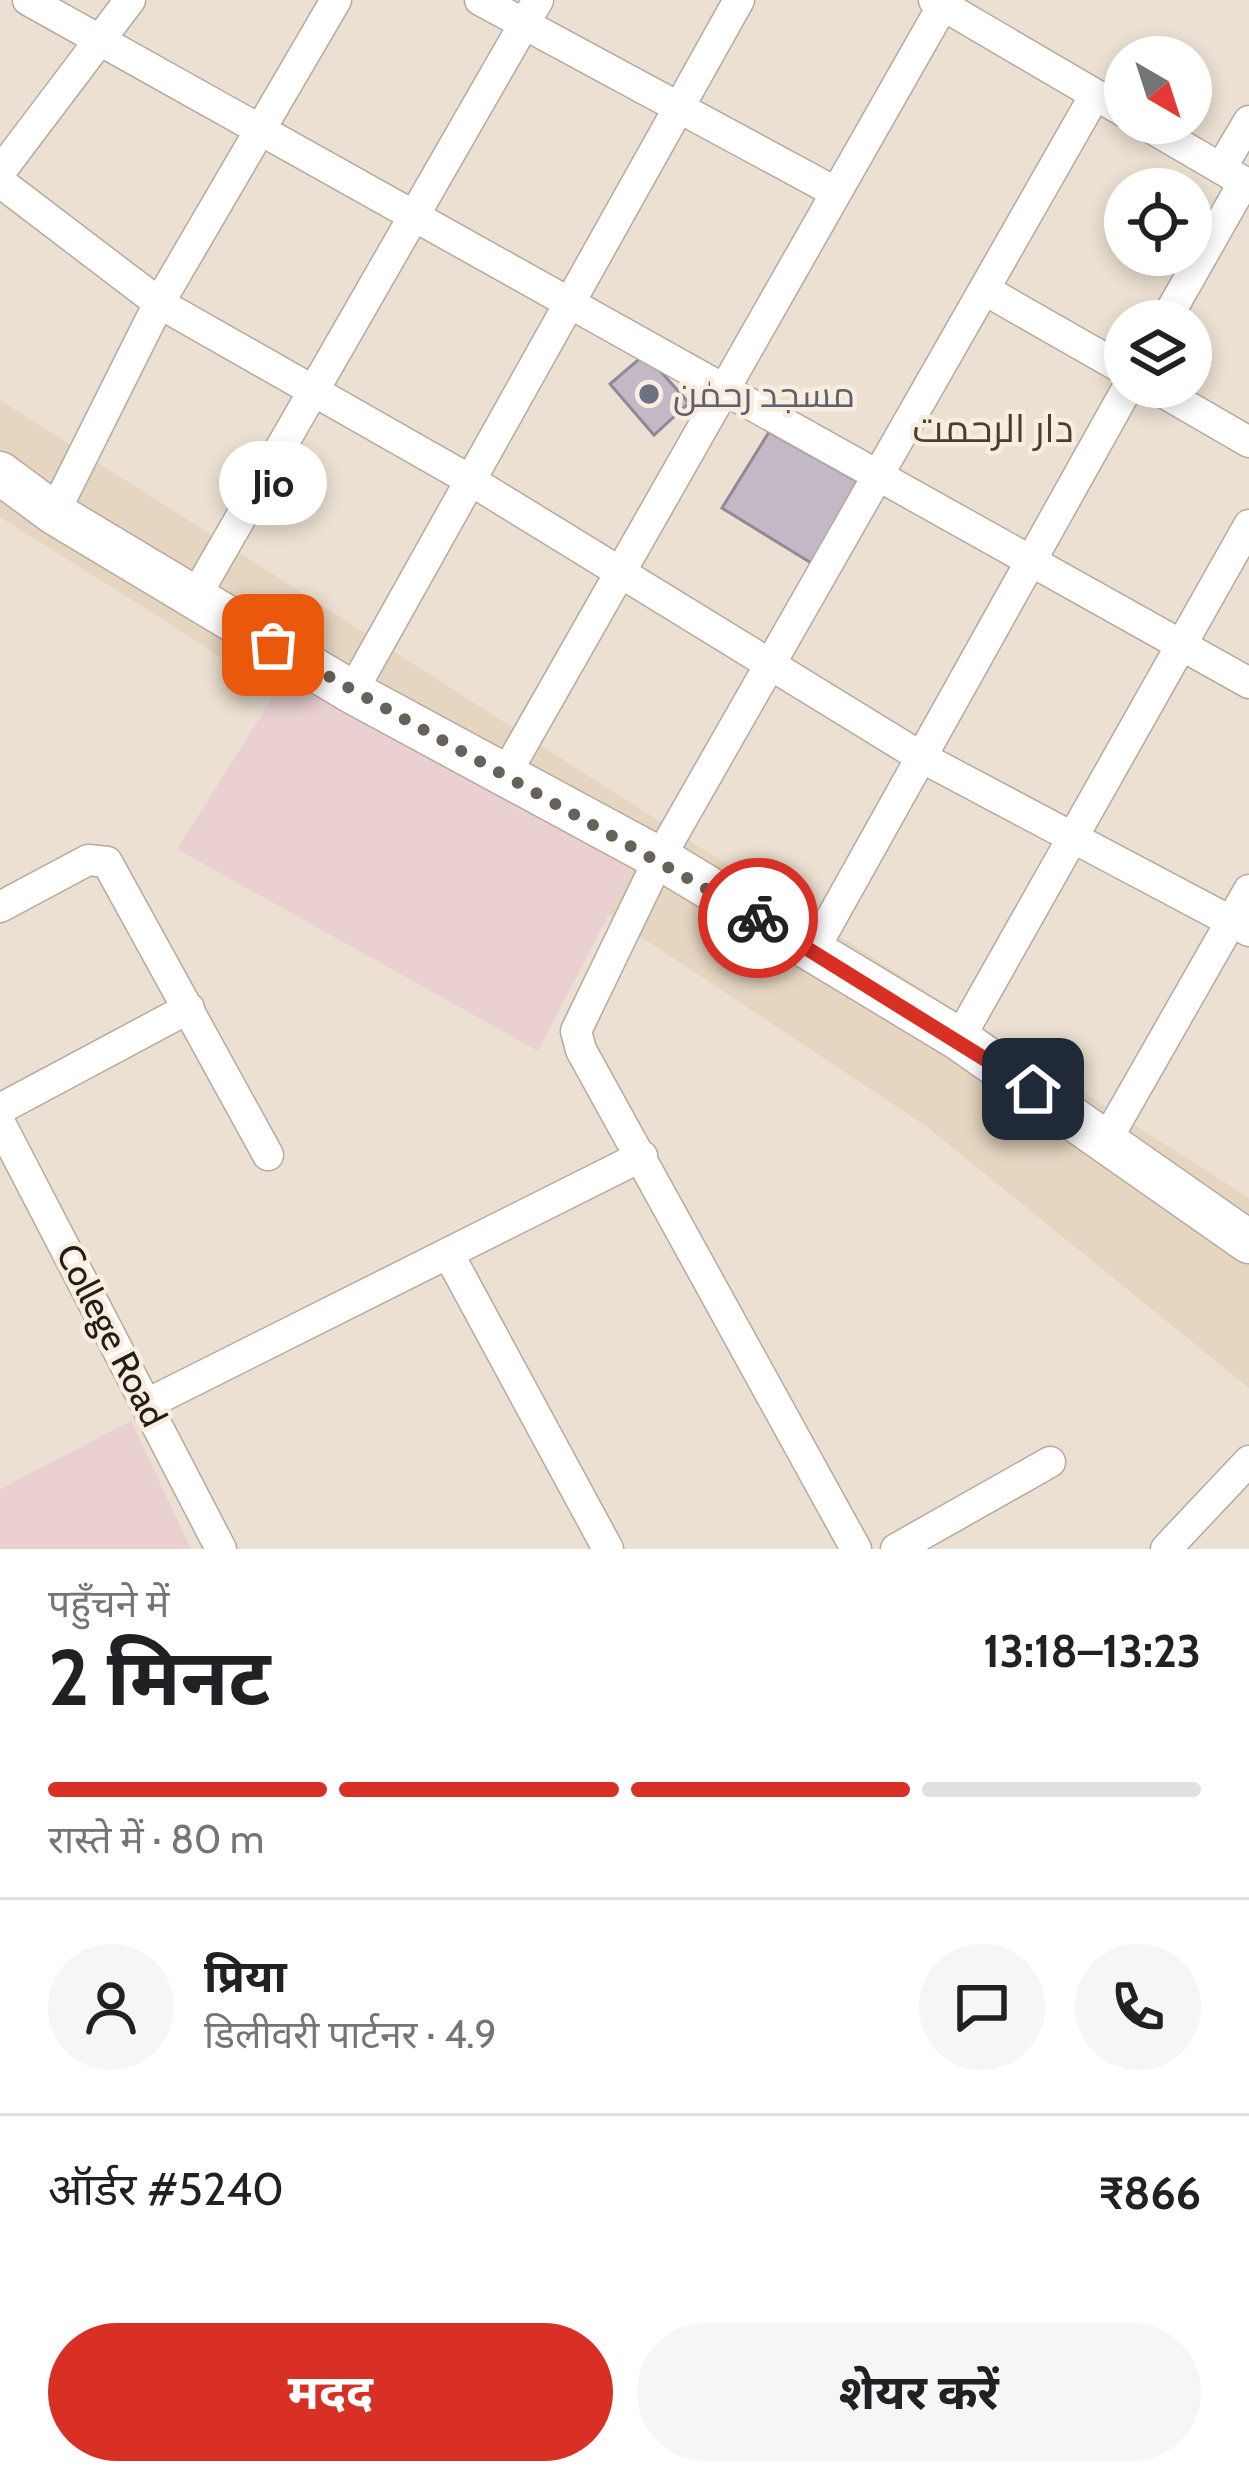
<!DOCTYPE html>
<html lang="hi">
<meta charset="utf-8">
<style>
body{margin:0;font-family:Cabin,Cairo,"Noto Sans Devanagari",sans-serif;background:#f6f6f6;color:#202124;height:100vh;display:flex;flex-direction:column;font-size:45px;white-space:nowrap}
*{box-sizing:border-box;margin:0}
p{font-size:39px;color:#757577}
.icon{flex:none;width:66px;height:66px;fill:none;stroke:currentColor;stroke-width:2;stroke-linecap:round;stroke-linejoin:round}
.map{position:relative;height:1549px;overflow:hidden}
.drawer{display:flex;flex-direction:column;background:#fff;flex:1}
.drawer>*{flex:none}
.needle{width:78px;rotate:141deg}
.fabs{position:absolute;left:1104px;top:36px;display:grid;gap:24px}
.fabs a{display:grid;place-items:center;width:108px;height:108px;border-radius:50%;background:#fff;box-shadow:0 6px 18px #0003;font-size:60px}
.pin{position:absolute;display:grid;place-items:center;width:102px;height:102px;color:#fff;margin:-51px;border-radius:24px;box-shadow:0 6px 18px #0006}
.courier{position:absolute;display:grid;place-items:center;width:120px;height:120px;margin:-60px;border:9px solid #d93025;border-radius:50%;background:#fff;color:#222;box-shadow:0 3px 15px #0007}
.bubble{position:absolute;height:84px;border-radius:42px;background:#fff;box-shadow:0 6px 18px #0003;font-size:39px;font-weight:700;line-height:84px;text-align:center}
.summary em{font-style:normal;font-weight:700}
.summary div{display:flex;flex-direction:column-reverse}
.summary{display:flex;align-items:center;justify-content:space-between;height:204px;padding:0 48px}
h1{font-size:78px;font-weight:700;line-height:90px}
.bar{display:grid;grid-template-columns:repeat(4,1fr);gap:18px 12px;align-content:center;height:144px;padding:0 48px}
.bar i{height:15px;border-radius:9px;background:#e0e0e0}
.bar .current{background:#d93025}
.bar p{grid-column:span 4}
.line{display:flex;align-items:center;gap:30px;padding:0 48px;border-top:3px solid #e0e0e0}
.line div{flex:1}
.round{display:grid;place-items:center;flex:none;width:126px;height:126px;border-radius:63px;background:#f6f6f6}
.button{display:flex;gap:24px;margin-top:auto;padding:24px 48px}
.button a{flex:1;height:138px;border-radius:72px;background:#d93025;color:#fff;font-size:48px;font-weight:700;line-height:138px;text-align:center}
.button a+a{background:#f6f6f6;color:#202124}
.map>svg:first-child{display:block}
.built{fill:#e6d6c1}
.education{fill:#ebd0d2}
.building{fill:#c3b8c6;stroke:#928896;stroke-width:3}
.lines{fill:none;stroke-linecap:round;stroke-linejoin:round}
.street-casing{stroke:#b5aa9c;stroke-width:33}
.secondary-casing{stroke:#b5aa9c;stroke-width:45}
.street{stroke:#fff;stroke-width:30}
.secondary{stroke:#fff;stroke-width:42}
.done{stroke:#686159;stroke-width:12;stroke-dasharray:0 21.6}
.route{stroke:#d93025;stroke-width:15}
.worship-dot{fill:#6b7280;stroke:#f8edde;stroke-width:4.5}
.labels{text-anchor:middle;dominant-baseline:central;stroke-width:9;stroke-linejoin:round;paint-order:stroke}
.worship-label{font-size:36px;fill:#5b616d;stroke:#f8edde;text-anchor:start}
.street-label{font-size:36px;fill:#211d18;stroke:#f8edde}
.neighbourhood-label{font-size:39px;fill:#483f33;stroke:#f8edde}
</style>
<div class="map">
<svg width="1249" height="1549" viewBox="0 0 1249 1549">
<rect width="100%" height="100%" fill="#ebe0d1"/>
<!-- built -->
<path class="built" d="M0,400L1249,1198V1388L926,1126L161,618L0,517Z"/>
<!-- education -->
<path class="education" d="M290,670L631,872L538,1051L177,849Z
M131,1421L191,1549H0V1489Z"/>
<!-- building -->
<path class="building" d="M645,354L689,403L654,435L610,384Z
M769,432L862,484L816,566L722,508Z
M274,600L291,611L279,629L262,618Z"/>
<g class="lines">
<!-- street casing -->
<g class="street-casing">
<path id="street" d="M28,0L1249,683
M480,0L835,192
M934,0L1125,112
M1143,123L1249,185
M1221,168L1249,121
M0,172L130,0
M0,182L159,303L470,480L921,757L1249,931
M985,290L1125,370
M1165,321L1244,182
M1154,387L1249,442
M54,513L159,303L336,0
M195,597L538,0
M352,692L739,0
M505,775L943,5
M0,907L88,860L107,862L268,1155
M813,951L1128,387
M959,1039L1249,525
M0,1109L189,1008
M0,1123L221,1549
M1107,1139L1249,890
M449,1255L608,1549
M147,1404L642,1156
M856,1549L581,1050L576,1031L659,859L1095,95
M896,1549L1050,1462
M1166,1549L1249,1461"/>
</g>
<!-- secondary casing -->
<g class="secondary-casing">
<path id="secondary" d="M0,473L54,513L352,692L666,862L959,1039L1249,1242"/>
</g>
<!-- street -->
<use href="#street" class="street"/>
<!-- secondary -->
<use href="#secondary" class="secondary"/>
</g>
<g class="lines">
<!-- done -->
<path class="done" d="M273,645L758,918"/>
<!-- route -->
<path class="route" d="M758,918L1033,1089"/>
</g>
<!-- markers -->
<circle class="worship-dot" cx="649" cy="394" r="12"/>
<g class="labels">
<!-- worship labels -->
<g class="worship-label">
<text x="673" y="394">مسجد رحمٰن</text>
</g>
<!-- street labels -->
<g class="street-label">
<text transform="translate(112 1335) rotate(63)">College Road</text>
</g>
<!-- neighbourhood labels -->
<g class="neighbourhood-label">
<text x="993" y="428">دار الرحمت</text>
</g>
</g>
</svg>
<div class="fabs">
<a><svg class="needle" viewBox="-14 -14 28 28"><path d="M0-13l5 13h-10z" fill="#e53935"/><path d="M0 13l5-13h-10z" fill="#757577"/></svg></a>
<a><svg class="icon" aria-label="locate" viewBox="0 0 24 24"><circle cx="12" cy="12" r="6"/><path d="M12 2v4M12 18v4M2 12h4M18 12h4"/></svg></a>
<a><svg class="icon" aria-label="layers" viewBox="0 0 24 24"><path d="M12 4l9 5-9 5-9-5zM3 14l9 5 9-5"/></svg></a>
</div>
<div class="pin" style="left:273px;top:645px;background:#ea580c"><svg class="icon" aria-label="bag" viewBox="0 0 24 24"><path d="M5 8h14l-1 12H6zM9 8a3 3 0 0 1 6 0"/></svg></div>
<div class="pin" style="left:1033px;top:1089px;background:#1f2937"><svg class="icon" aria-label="home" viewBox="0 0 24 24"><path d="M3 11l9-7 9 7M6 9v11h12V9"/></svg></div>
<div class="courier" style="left:758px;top:918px"><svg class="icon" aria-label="bike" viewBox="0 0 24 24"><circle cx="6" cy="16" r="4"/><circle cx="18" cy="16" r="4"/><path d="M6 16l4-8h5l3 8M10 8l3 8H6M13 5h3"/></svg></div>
<div class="bubble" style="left:219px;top:441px;width:108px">Jio</div>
</div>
<section class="drawer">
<div class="summary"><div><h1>2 मिनट</h1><p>पहुँचने में</p></div><em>13:18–13:23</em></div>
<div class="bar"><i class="current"></i><i class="current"></i><i class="current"></i><i></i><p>रास्ते में · 80 m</p></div>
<div class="line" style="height:216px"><a class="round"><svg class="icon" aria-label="person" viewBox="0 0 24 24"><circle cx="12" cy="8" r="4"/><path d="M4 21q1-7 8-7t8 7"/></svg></a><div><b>प्रिया</b><p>डिलीवरी पार्टनर · 4.9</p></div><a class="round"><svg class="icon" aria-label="chat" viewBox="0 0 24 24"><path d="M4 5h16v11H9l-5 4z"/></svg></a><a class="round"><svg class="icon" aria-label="phone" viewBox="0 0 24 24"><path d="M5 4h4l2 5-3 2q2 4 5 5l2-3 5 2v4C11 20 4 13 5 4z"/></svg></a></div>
<div class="line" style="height:156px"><div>ऑर्डर #5240</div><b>₹866</b></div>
<div class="button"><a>मदद</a><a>शेयर करें</a></div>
</section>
